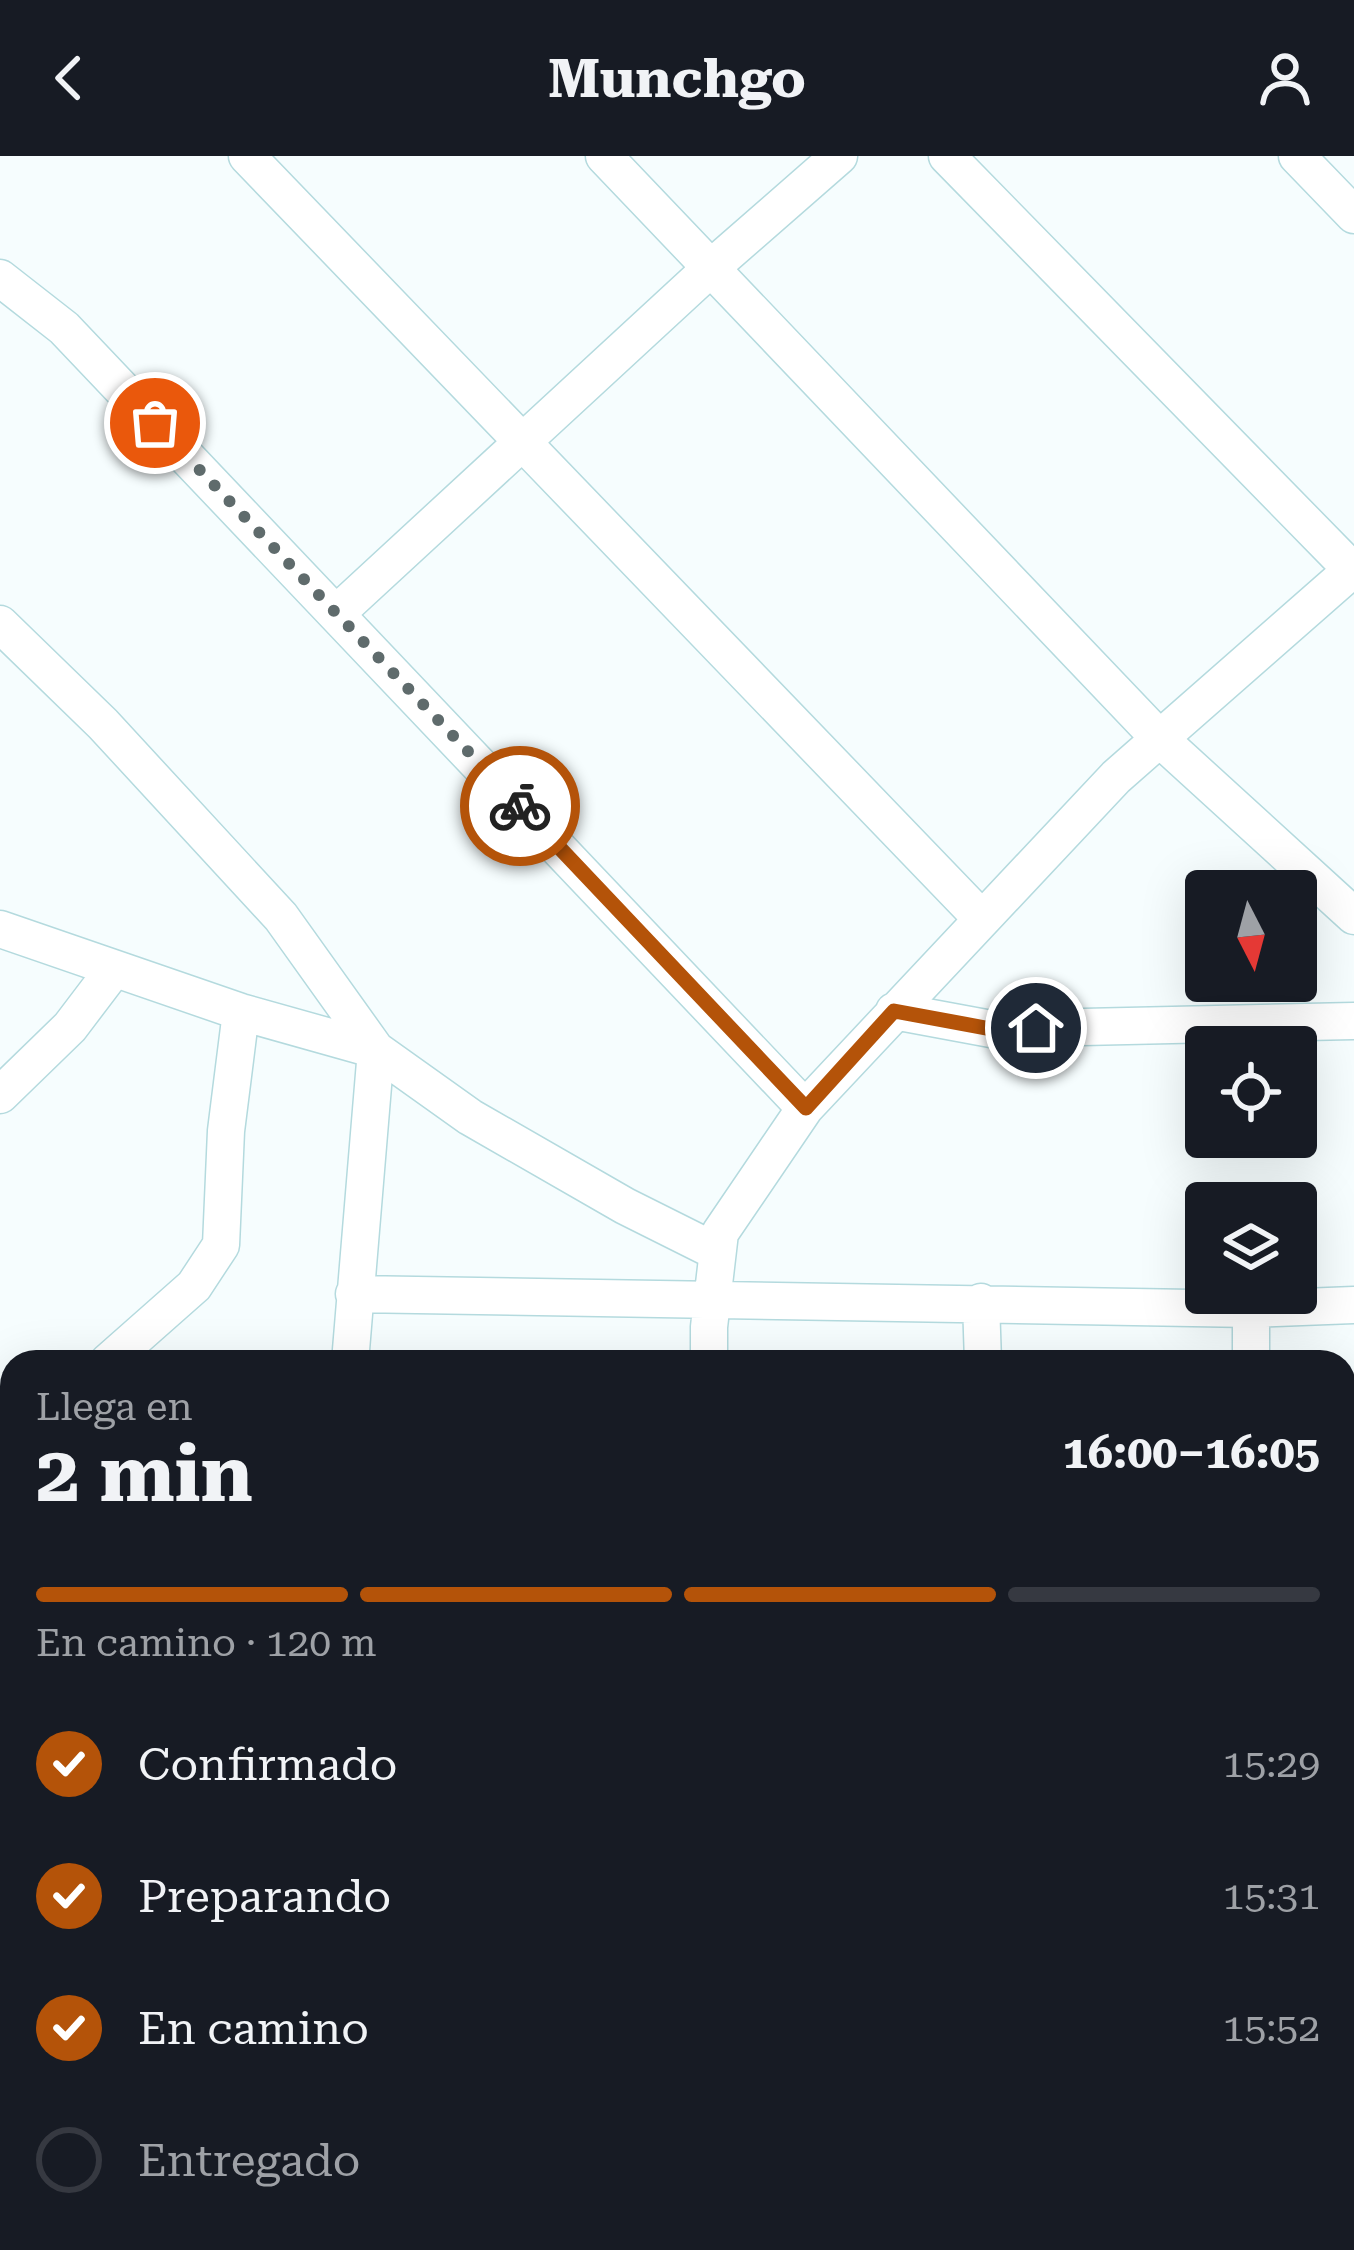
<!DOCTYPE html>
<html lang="es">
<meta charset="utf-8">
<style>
body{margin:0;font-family:"Roboto Serif",serif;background:#20242c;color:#f1f3f6;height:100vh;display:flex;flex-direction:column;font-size:45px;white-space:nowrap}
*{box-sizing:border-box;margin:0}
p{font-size:39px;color:#9ea1a6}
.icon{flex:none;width:66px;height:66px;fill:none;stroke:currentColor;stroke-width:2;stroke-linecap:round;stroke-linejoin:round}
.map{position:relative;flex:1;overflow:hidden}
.details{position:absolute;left:0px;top:1194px;width:1356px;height:900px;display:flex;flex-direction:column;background:#171b24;border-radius:36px 36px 0 0;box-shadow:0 12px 48px #0002}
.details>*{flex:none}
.needle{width:78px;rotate:174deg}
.controls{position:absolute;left:1185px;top:714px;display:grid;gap:24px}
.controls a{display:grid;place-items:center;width:132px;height:132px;border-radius:12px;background:#171b24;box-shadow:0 12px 48px #0002;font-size:60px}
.pin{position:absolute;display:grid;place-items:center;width:102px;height:102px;color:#fff;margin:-51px;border:6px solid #fff;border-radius:50%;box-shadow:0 3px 12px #0007}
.courier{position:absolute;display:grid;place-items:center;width:120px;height:120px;margin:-60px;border:9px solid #b45309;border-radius:50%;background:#fff;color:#222;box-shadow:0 3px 15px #0007}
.overview em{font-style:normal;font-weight:700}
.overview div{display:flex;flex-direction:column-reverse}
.overview{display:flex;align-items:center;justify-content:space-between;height:204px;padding:0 36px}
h1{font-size:78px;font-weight:700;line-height:90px}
.bar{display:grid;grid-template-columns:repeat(4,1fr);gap:18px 12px;align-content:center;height:144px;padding:0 36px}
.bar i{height:15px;border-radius:9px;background:#363941}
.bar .current{background:#b45309}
.bar p{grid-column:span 4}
ol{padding:0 36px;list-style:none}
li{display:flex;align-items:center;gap:36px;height:132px}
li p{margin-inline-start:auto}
li .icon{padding:12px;border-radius:50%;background:#b45309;color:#fff;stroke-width:4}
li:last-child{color:#9ea1a6}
li i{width:66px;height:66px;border:6px solid #363941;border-radius:50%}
header{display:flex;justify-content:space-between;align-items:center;height:156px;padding:0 36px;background:#171b24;font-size:54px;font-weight:700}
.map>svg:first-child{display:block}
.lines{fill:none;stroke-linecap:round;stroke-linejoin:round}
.street-casing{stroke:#b4dade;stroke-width:39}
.street{stroke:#fff;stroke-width:36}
.done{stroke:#5f6b6c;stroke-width:12;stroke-dasharray:0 21.6}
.route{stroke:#b45309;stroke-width:15}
</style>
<header><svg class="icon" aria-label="back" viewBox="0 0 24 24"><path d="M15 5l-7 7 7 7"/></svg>Munchgo<svg class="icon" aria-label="person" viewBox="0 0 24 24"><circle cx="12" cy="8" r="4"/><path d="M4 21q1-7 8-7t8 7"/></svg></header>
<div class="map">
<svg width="1354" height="2094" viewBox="0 0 1354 2094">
<rect width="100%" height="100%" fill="#f6fdfe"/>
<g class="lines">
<!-- street casing -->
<g class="street-casing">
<path id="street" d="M247,0L981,762
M604,0L1160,583L1354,760
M947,0L1354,416
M1297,0L1354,59
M0,122L64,172L805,952
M337,457L712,111L839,0
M0,468L103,568L281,761L376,894L470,961L625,1050L717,1096
M0,773L241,856L376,894
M894,855L991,873L1354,865
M0,939L70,871L114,813
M354,1138L1251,1153L1354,1149
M981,1146L983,1206
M1251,1153V1206
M108,1206L194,1130L221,1089L226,975L241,856
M350,1206L376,894
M709,1206V1171L720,1077L805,952L1116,621L1354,412
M0,1302L12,1291
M1344,1514H1354
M0,1532H12
M1344,1788H1354
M0,1842L12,1841
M1344,2072H1354
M0,2078H12
M188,2082L329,2087L517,2082
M69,2094V2082
M1087,2094V2082"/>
</g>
<!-- street -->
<use href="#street" class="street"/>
</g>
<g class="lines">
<!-- done -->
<path class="done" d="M155,267L520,650"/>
<!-- route -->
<path class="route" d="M520,650L806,952L894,855L991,873L1036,872"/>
</g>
</svg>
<div class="controls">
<a><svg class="needle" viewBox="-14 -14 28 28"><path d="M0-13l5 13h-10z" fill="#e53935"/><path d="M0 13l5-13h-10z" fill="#9ea1a6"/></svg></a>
<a><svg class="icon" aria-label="locate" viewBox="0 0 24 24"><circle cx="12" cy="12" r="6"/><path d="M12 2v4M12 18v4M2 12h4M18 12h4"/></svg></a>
<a><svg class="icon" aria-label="layers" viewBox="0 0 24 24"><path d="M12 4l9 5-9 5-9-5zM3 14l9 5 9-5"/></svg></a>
</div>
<div class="pin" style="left:155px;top:267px;background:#ea580c"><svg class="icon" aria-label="bag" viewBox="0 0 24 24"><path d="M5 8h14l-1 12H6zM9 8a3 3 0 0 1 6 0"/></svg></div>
<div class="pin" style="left:1036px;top:872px;background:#1f2937"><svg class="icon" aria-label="home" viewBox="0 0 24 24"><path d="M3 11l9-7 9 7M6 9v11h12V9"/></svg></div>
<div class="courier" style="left:520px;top:650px"><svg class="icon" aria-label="bike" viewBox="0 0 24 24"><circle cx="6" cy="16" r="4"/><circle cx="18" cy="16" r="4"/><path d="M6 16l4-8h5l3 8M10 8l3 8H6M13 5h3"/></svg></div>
<section class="details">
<div class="overview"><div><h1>2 min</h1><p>Llega en</p></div><em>16:00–16:05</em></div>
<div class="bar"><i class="current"></i><i class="current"></i><i class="current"></i><i></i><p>En camino · 120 m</p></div>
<ol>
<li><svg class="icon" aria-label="check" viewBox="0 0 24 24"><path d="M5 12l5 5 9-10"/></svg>Confirmado<p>15:29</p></li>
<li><svg class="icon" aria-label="check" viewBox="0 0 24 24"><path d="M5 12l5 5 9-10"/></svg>Preparando<p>15:31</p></li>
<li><svg class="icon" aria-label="check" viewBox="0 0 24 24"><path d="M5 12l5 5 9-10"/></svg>En camino<p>15:52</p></li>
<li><i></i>Entregado</li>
</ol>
</section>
</div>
